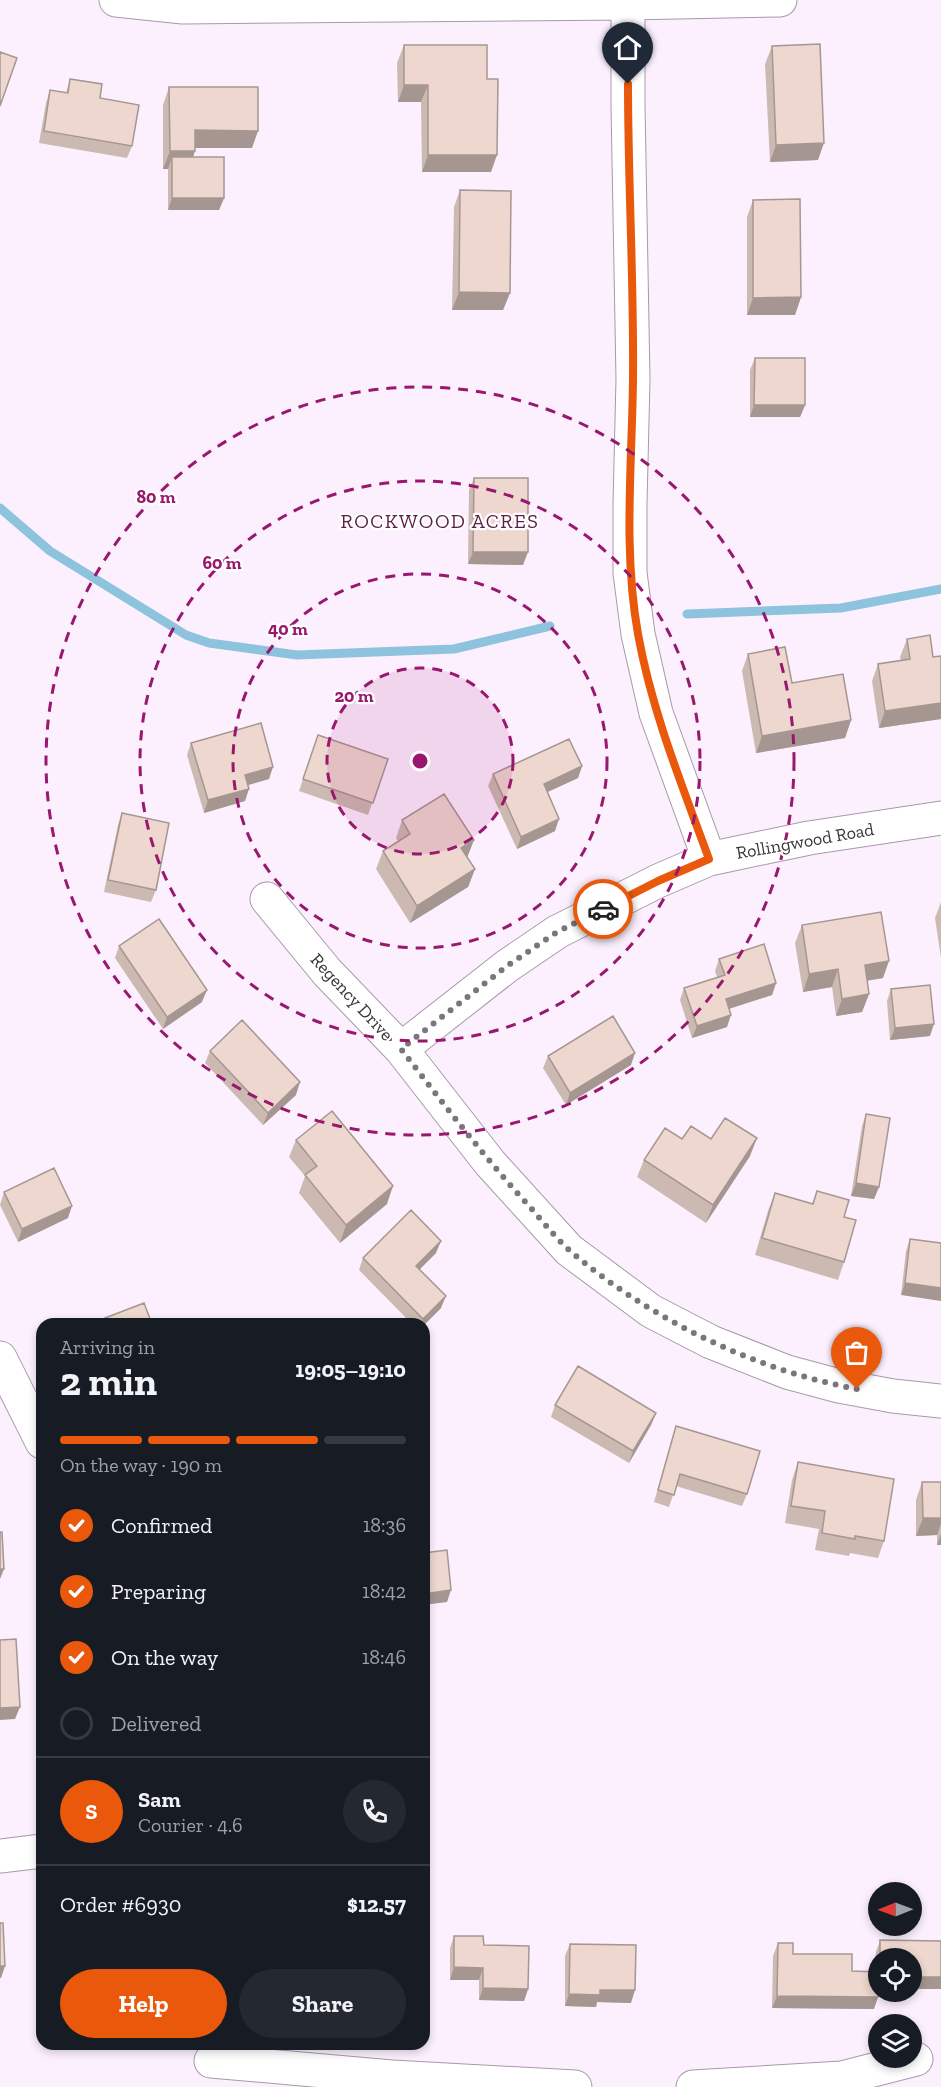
<!DOCTYPE html>
<meta charset="utf-8">
<style>
body{margin:0;font-family:"Zilla Slab",serif;background:#242831;color:#f1f3f6;height:100vh;display:flex;flex-direction:column;font-size:22px;white-space:nowrap}
*{box-sizing:border-box;margin:0}
p{font-size:20px;color:#9ea1a6}
.icon{flex:none;width:33px;height:33px;fill:none;stroke:currentColor;stroke-width:2;stroke-linecap:round;stroke-linejoin:round}
.map{position:relative;flex:1;overflow:hidden}
.panel{position:absolute;left:36px;top:1318px;width:394px;height:732px;display:flex;flex-direction:column;background:#171b24;border-radius:18px;box-shadow:0 3px 9px #0003}
.panel>*{flex:none}
.needle{width:39px;rotate:269deg}
.controls{position:absolute;left:868px;top:1882px;display:grid;gap:12px}
.controls a{display:grid;place-items:center;width:54px;height:54px;border-radius:50%;background:#171b24;box-shadow:0 3px 9px #0003;font-size:30px}
.pin{position:absolute;display:grid;place-items:center;width:51px;height:51px;color:#fff;margin:-62px -26px;border-radius:50% 50% 50% 0;rotate:-45deg;box-shadow:0 0 6px #0007}
.pin .icon{rotate:45deg}
.courier{position:absolute;display:grid;place-items:center;width:60px;height:60px;margin:-30px;border:4px solid #ea580c;border-radius:50%;background:#fff;color:#222;box-shadow:0 2px 8px #0007}
.head em{font-style:normal;font-weight:700}
.head div{display:flex;flex-direction:column-reverse}
.head{display:flex;align-items:center;justify-content:space-between;height:102px;padding:0 24px}
h1{font-size:39px;font-weight:700;line-height:45px}
.bar{display:grid;grid-template-columns:repeat(4,1fr);gap:9px 6px;align-content:center;height:72px;padding:0 24px}
.bar i{height:8px;border-radius:4px;background:#363941}
.bar .current{background:#ea580c}
.bar p{grid-column:span 4}
.line{display:flex;align-items:center;gap:15px;padding:0 24px;border-top:2px solid #363941}
.line div{flex:1}
.round{display:grid;place-items:center;flex:none;width:63px;height:63px;border-radius:32px;background:#242831}
ol{padding:0 24px;list-style:none}
li{display:flex;align-items:center;gap:18px;height:66px}
li p{margin-inline-start:auto}
li .icon{padding:6px;border-radius:50%;background:#ea580c;color:#fff;stroke-width:4}
li:last-child{color:#9ea1a6}
li i{width:33px;height:33px;border:3px solid #363941;border-radius:50%}
.cta{display:flex;gap:12px;margin-top:auto;padding:12px 24px}
.cta a{flex:1;height:69px;border-radius:36px;background:#ea580c;color:#fff;font-size:24px;font-weight:700;line-height:69px;text-align:center}
.cta a+a{background:#242831;color:#f1f3f6}
.map>svg:first-child{display:block}
.lines{fill:none;stroke-linecap:round;stroke-linejoin:round}
.stream{stroke:#8ec3dd;stroke-width:9}
.minor-casing{stroke:#a799a9;stroke-width:35}
.minor{stroke:#fff;stroke-width:33}
.wall{fill:#ccb9b2}
.shaded-wall{fill:#a69691}
.building{fill:#edd7cf;stroke:#a69691;stroke-width:1.5}
.done{stroke:#7d757e;stroke-width:6;stroke-dasharray:0 10.8}
.route{stroke:#ea580c;stroke-width:8}
.ring{fill:none;stroke:#99176d;stroke-width:3;stroke-dasharray:10 8}
.labels{text-anchor:middle;dominant-baseline:central;stroke-width:4.5;stroke-linejoin:round;paint-order:stroke}
.street-label{font-size:18px;fill:#393339;stroke:#fff}
.neighbourhood-label{font-size:20px;letter-spacing:1.5px;fill:#5d2044;stroke:#fff}
.centre{fill:#99176d;stroke:#fff;stroke-width:3}
.ring-label{font-size:18px;text-anchor:middle;font-weight:bold;fill:#99176d;stroke:#fff;stroke-width:4.5;stroke-linejoin:round;paint-order:stroke}
</style>
<div class="map">
<svg width="941" height="2087" viewBox="0 0 941 2087">
<rect width="100%" height="100%" fill="#fcf0fe"/>
<g class="lines">
<!-- stream -->
<path class="stream" d="M0,508L50,551L186,635L209,643L297,655L454,649L550,626
M687,614L841,608L941,589"/>
<!-- minor casing -->
<g class="minor-casing">
<path id="minor" d="M116,0L183,7L628,3L780,0
M628,0V105L633,379L630,504V573L638,634L656,713L709,859
M267,899L327,972L401,1049L490,1163L569,1250L651,1311L711,1342L787,1372L839,1386L893,1396L941,1401
M401,1049L507,966L557,932L658,881L709,859L809,838L941,818
M0,1358L42,1442
M0,1856L42,1851
M211,2061L392,2077L575,2087
M693,2087L842,2078L916,2059"/>
</g>
<!-- minor -->
<use href="#minor" class="minor"/>
</g>
<!-- wall -->
<path class="wall" d="M404,45L487,79L491,172H422L421,102H398L397,63Z
M772,46L818,160L770,162L765,64Z
M70,79L100,98L132,146L127,158L39,143L46,103L50,90L66,93Z
M169,87L252,148H195L193,157L224,198L219,210H168V169H163V105Z
M460,190L510,293L503,310H452L454,207Z
M753,200L801,297L795,315H747V217Z
M755,358L805,405L800,417H750V370Z
M474,478L523,565L468,564L469,490Z
M907,639L933,657L941,656V719L879,728L872,681L878,664L901,660L900,657Z
M748,654L792,683L851,720L845,738L756,753L742,671Z
M318,735L388,759L368,815L299,791Z
M191,743L269,779L248,785L245,801L204,813L187,755Z
M582,766L578,778L547,792L555,831L517,849L488,786L493,774Z
M122,813L156,890L151,902L104,892L118,825Z
M402,820L467,858L475,869L468,887L410,923L376,869L383,851L398,841L396,838Z
M941,902V958L935,918Z
M802,925L883,978L867,981L869,994L862,1012L836,1016L832,987L803,992L795,943Z
M119,946L202,1002L163,1029L115,958Z
M719,959L776,983L772,995L729,1009L727,1027L692,1038L680,1000L684,988L717,977L715,971Z
M891,989L930,1036L890,1040L887,1001Z
M210,1051L296,1095L263,1125L205,1063Z
M548,1056L631,1065L566,1105L543,1068Z
M866,1114L879,1187L874,1199L851,1196L862,1126Z
M682,1139H711L750,1156L706,1223L637,1177L644,1160Z
M296,1140L387,1204L340,1243L299,1193L305,1176L289,1157Z
M817,1191L844,1217V1262L838,1280L755,1255L768,1211L775,1193L812,1204Z
M4,1192L68,1218L18,1242L0,1205Z
M910,1239L941,1243L901,1295L906,1251Z
M436,1253L420,1269L441,1308L424,1325L412,1324L359,1270L363,1258Z
M105,1318L152,1324H102Z
M555,1405L656,1413L651,1425L629,1463L551,1417Z
M676,1426L747,1494L742,1506L676,1486L669,1507L654,1502L672,1439Z
M798,1462L884,1541L878,1558L850,1553L849,1556L815,1550L819,1529L785,1523L792,1480Z
M922,1482H941V1545H937V1535L916,1536V1500Z
M454,1936L484,1945L528,1989L524,2001L479,2000V1980H450V1948Z
M880,1940L941,1941V1989H912V1959H879V1989L874,2009L772,2008L773,1956L778,1943L793,1954L852,1971L875,1972L876,1952Z
M570,1944L631,2003L597,2002L596,2007L565,2006V1956Z"/>
<!-- shaded-wall -->
<path class="shaded-wall" d="M404,85H428L421,102H398Z
M195,130L258,131L252,148H189Z
M824,143L818,160L770,162L776,145Z
M170,151H195L189,169L172,157L168,169H163Z
M428,155H497L491,172H422Z
M172,198H224L219,210H168Z
M459,292L510,293L503,310H452Z
M801,297L795,315H747L753,298Z
M754,405H805L800,417H750Z
M473,552H528L523,565L468,564Z
M941,703V719L879,728L885,711Z
M851,720L845,738L756,753L762,736Z
M582,766L578,778L539,796L544,784Z
M273,767L269,779L241,787L245,775Z
M249,789L245,801L204,813L208,800Z
M559,819L555,831L517,849L521,837Z
M474,840L467,858L461,848Z
M475,869L468,887L410,923L417,906Z
M889,961L883,978L858,982L865,965Z
M838,969L832,987L803,992L809,974Z
M776,983L772,995L722,1011L726,999Z
M207,990L202,1002L163,1029L167,1017Z
M869,994L862,1012L836,1016L842,999Z
M731,1015L727,1027L692,1038L697,1026Z
M934,1024L930,1036L890,1040L895,1028Z
M635,1053L631,1065L566,1105L570,1093Z
M300,1082L296,1095L263,1125L268,1113Z
M757,1138L750,1156L706,1223L713,1205Z
M856,1183L879,1187L874,1199L851,1196Z
M393,1186L387,1204L340,1243L346,1225Z
M72,1206L68,1218L18,1242L22,1229Z
M441,1241L436,1253L411,1278L416,1266Z
M905,1283L941,1288V1301L901,1295Z
M446,1296L441,1308L424,1325L421,1324L423,1319Z
M656,1413L651,1425L629,1463L633,1451Z
M923,1518H941V1524L937,1535L916,1536Z
M941,1534V1545H937Z
M0,1569H4L0,1579Z
M451,1590L447,1602L424,1605V1594Z
M20,1707L15,1719L0,1720V1708Z
M0,1966H5L1,1978H0Z
M454,1967L483,1968L479,1980H450Z
M912,1977H941V1989H912Z
M483,1988L528,1989L524,2001L479,2000Z
M600,1990H635L631,2003L597,2002L596,2007L565,2006L569,1994Z
M777,1996L878,1997L874,2009L772,2008Z"/>
<!-- building -->
<path class="building" d="M820,44L824,143L776,145L772,46Z
M404,45H487V79H498L497,155H428V85H404Z
M0,52L17,58L0,106Z
M70,79L102,84L100,98L139,105L132,146L44,131L50,90L68,93Z
M169,87H258V131L195,130V151H170Z
M172,157H224V198H172Z
M460,190L511,191L510,293L459,292Z
M800,199L801,297L753,298V200Z
M755,358H805V405H754Z
M474,478H528V552H473Z
M930,635L933,657L941,656V703L885,711L878,664L910,659L907,639Z
M785,647L792,683L843,674L851,720L762,736L748,654Z
M261,723L273,767L245,775L249,789L208,800L191,743Z
M318,735L388,759L373,803L303,779Z
M569,739L582,766L544,784L559,819L521,837L493,774Z
M444,794L474,840L461,848L475,869L417,906L383,851L410,834L402,820Z
M122,813L169,823L156,890L108,880Z
M881,912L889,961L865,965L869,994L842,999L838,969L809,974L802,925Z
M159,919L207,990L167,1017L119,946Z
M764,944L776,983L726,999L731,1015L697,1026L684,988L725,975L719,959Z
M930,985L934,1024L895,1028L891,989Z
M613,1016L635,1053L570,1093L548,1056Z
M242,1020L300,1082L268,1113L210,1051Z
M332,1111L393,1186L346,1225L305,1175L317,1166L296,1140Z
M866,1114L890,1118L879,1187L856,1183Z
M725,1118L757,1138L713,1205L644,1160L665,1128L682,1139L691,1126L711,1139Z
M54,1168L72,1206L22,1229L4,1192Z
M817,1191L849,1200L844,1217L856,1220L844,1262L762,1238L775,1193L813,1204Z
M411,1210L441,1241L416,1266L446,1296L423,1319L363,1258Z
M910,1239L941,1243V1288L905,1283Z
M144,1303L152,1324H108L105,1318Z
M578,1366L656,1413L633,1451L555,1405Z
M676,1426L760,1451L747,1494L680,1474L674,1495L658,1490Z
M798,1462L894,1479L884,1541L855,1536V1539L822,1533L825,1511L791,1506Z
M922,1482H941V1518H923Z
M0,1532H2L4,1569H0Z
M447,1550L451,1590L424,1594V1553Z
M16,1639L20,1707L0,1708V1640Z
M0,1923H3L5,1966H0Z
M454,1936H483L484,1945L529,1946L528,1989L483,1988V1968L454,1967Z
M880,1940L941,1941V1977H912V1959H880Z
M778,1943H793V1954H852V1971L879,1972L878,1997L777,1996Z
M570,1944L636,1945L635,1990H600V1995L569,1994Z"/>
<g class="lines">
<!-- done -->
<path class="done" d="M603,909L557,932L507,966L401,1049C443,1103 484,1157 530,1207C543,1222 556,1238 570,1251C650,1319 754,1370 857,1389"/>
<!-- route -->
<path class="route" d="M603,909L658,881L709,859C682,785 652,712 638,634C623,550 632,465 633,380C634,281 628,183 628,84"/>
</g>
<!-- distance rings -->
<circle cx="420" cy="761" r="93" fill="#99176d" fill-opacity=".12"/>
<g class="ring">
<circle cx="420" cy="761" r="93"/>
<circle cx="420" cy="761" r="187"/>
<circle cx="420" cy="761" r="280"/>
<circle cx="420" cy="761" r="374"/>
</g>
<g class="labels">
<!-- street labels -->
<g class="street-label">
<text transform="translate(805 841) rotate(-10)">Rollingwood Road</text>
<text transform="translate(352 997) rotate(47)">Regency Drive</text>
</g>
<!-- neighbourhood labels -->
<g class="neighbourhood-label">
<text x="440" y="521">ROCKWOOD ACRES</text>
</g>
</g>
<circle cx="420" cy="761" r="9" class="centre"/>
<g class="ring-label">
<text x="156" y="503">80 m</text>
<text x="222" y="569">60 m</text>
<text x="288" y="635">40 m</text>
<text x="354" y="702">20 m</text>
</g>
</svg>
<div class="controls">
<a><svg class="needle" viewBox="-14 -14 28 28"><path d="M0-13l5 13h-10z" fill="#e53935"/><path d="M0 13l5-13h-10z" fill="#9ea1a6"/></svg></a>
<a><svg class="icon" aria-label="locate" viewBox="0 0 24 24"><circle cx="12" cy="12" r="6"/><path d="M12 2v4M12 18v4M2 12h4M18 12h4"/></svg></a>
<a><svg class="icon" aria-label="layers" viewBox="0 0 24 24"><path d="M12 4l9 5-9 5-9-5zM3 14l9 5 9-5"/></svg></a>
</div>
<div class="pin" style="left:857px;top:1389px;background:#ea580c"><svg class="icon" aria-label="bag" viewBox="0 0 24 24"><path d="M5 8h14l-1 12H6zM9 8a3 3 0 0 1 6 0"/></svg></div>
<div class="pin" style="left:628px;top:84px;background:#1f2937"><svg class="icon" aria-label="home" viewBox="0 0 24 24"><path d="M3 11l9-7 9 7M6 9v11h12V9"/></svg></div>
<div class="courier" style="left:603px;top:909px"><svg class="icon" aria-label="car" viewBox="0 0 24 24"><path d="M5 17H2v-5l4-1 3-4h7l3 4 3 1v5h-3M9 17h6M6 11h13"/><circle cx="7" cy="17" r="2"/><circle cx="17" cy="17" r="2"/></svg></div>
<section class="panel">
<div class="head"><div><h1>2 min</h1><p>Arriving in</p></div><em>19:05–19:10</em></div>
<div class="bar"><i class="current"></i><i class="current"></i><i class="current"></i><i></i><p>On the way · 190 m</p></div>
<ol>
<li><svg class="icon" aria-label="check" viewBox="0 0 24 24"><path d="M5 12l5 5 9-10"/></svg>Confirmed<p>18:36</p></li>
<li><svg class="icon" aria-label="check" viewBox="0 0 24 24"><path d="M5 12l5 5 9-10"/></svg>Preparing<p>18:42</p></li>
<li><svg class="icon" aria-label="check" viewBox="0 0 24 24"><path d="M5 12l5 5 9-10"/></svg>On the way<p>18:46</p></li>
<li><i></i>Delivered</li>
</ol>
<div class="line" style="height:108px"><b class="round" style="background:#ea580c;color:#fff">S</b><div><b>Sam</b><p>Courier · 4.6</p></div><a class="round"><svg class="icon" aria-label="phone" viewBox="0 0 24 24"><path d="M5 4h4l2 5-3 2q2 4 5 5l2-3 5 2v4C11 20 4 13 5 4z"/></svg></a></div>
<div class="line" style="height:78px"><div>Order #6930</div><b>$12.57</b></div>
<div class="cta"><a>Help</a><a>Share</a></div>
</section>
</div>
